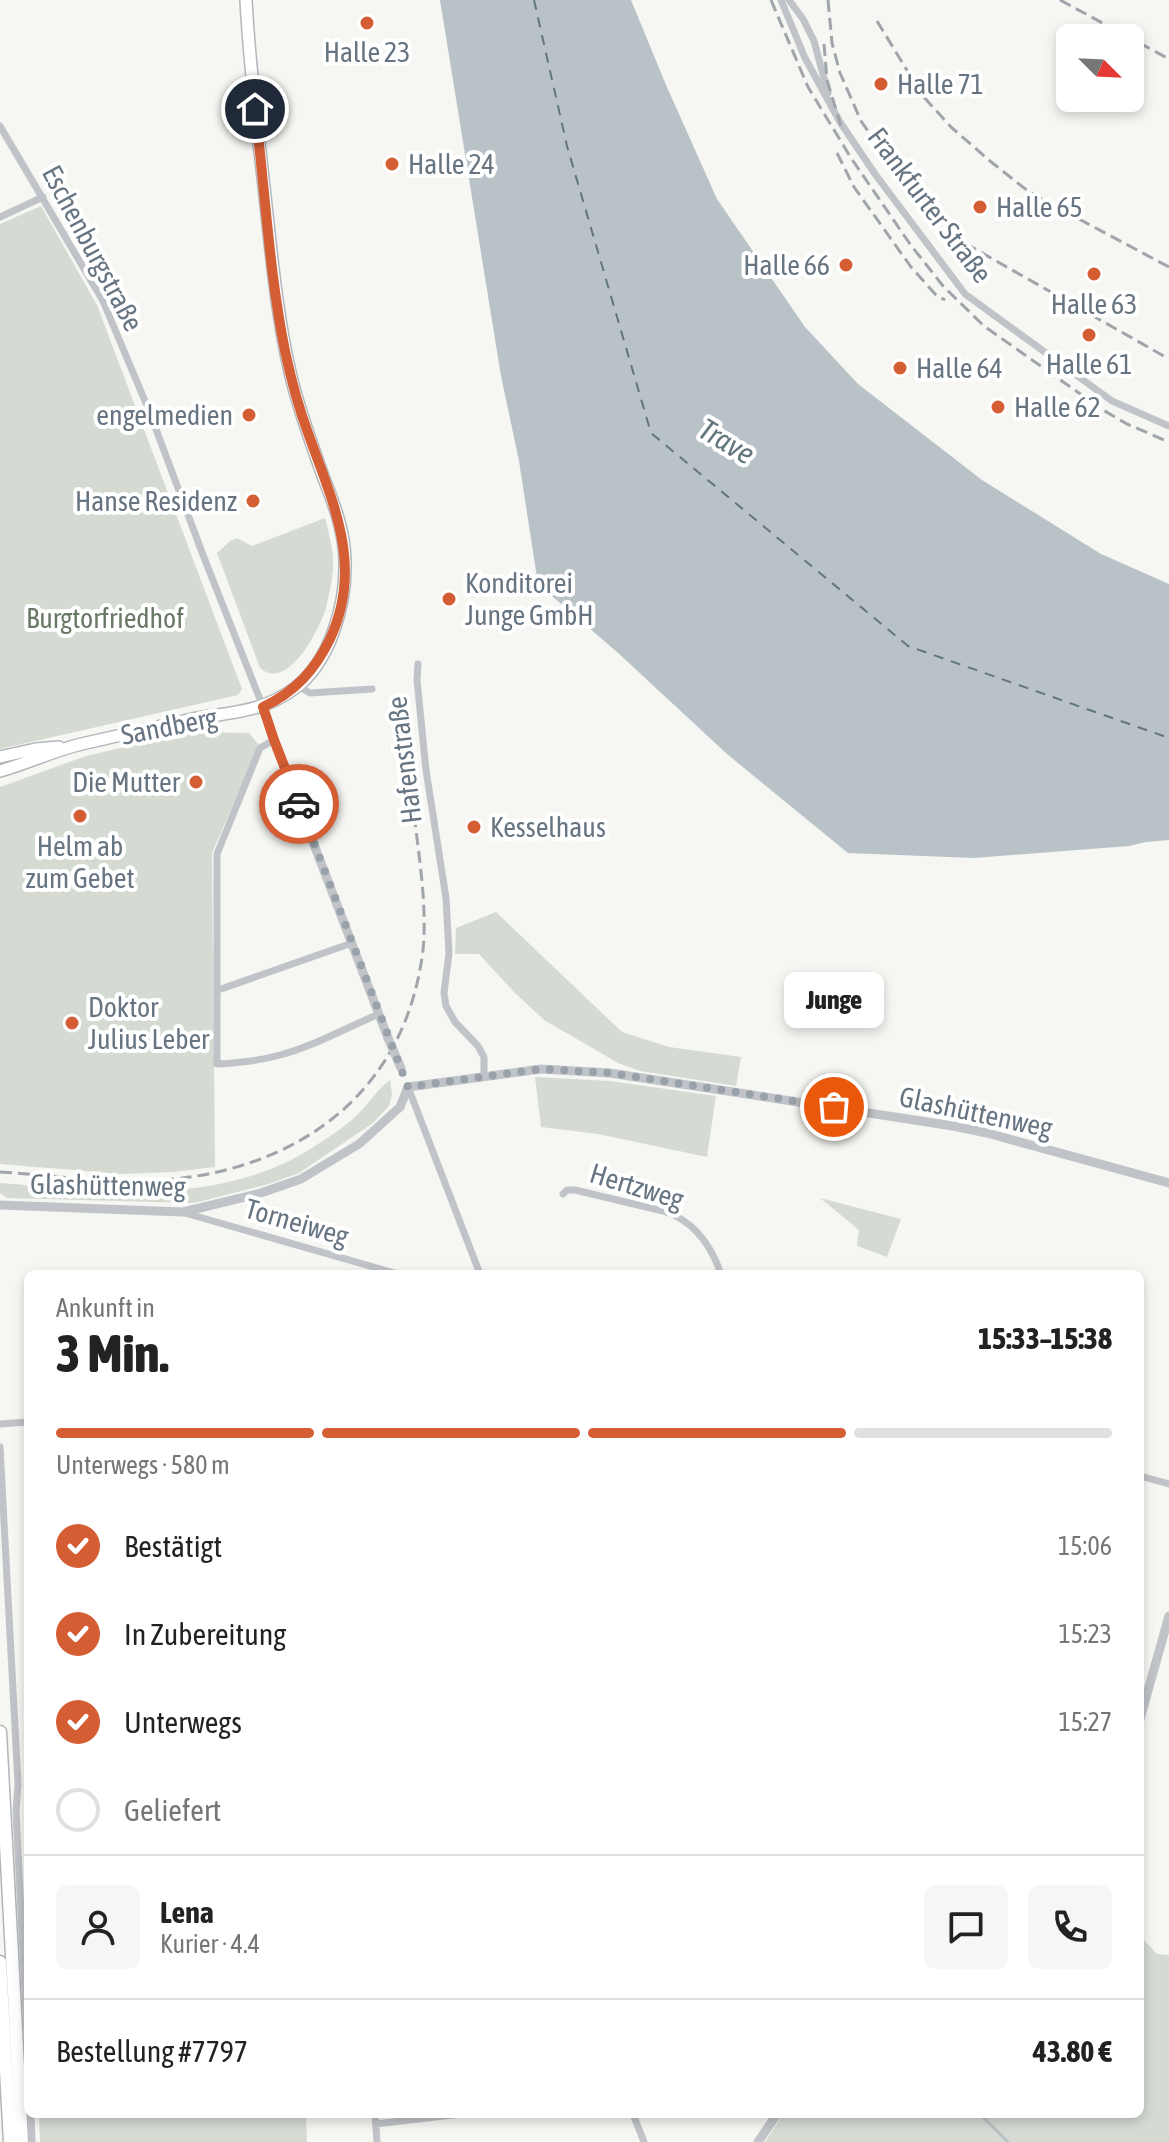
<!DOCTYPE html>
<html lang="de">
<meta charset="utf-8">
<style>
body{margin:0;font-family:"Asap Condensed",sans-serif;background:#f6f6f6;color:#222;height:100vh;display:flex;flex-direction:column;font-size:30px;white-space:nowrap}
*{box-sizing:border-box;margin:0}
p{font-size:26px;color:#767676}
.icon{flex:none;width:44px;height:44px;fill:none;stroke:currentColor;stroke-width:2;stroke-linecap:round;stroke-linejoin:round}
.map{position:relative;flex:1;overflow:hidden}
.details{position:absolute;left:24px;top:1270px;width:1120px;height:848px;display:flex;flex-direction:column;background:#fff;border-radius:12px;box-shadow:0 4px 12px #0003}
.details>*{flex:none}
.needle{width:52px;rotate:114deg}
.fabs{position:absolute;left:1056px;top:24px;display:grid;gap:16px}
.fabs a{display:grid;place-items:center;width:88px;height:88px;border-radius:12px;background:#fff;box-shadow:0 4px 12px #0003;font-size:40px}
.pin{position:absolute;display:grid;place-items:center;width:68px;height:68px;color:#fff;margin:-34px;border:4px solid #fff;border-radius:50%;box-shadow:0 2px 8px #0007}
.courier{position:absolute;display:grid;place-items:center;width:80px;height:80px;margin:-40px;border:6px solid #d55d34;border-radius:50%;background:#fff;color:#222;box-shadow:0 2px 10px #0007}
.bubble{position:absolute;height:56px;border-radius:12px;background:#fff;box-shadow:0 4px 12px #0003;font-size:26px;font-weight:800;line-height:56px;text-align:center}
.headline em{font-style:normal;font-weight:800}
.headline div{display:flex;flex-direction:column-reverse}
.headline{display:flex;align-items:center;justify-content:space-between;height:136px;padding:0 32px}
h1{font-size:52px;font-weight:800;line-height:60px}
.bar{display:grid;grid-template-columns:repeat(4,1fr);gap:12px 8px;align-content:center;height:96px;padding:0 32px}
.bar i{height:10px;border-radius:6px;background:#e0e0e0}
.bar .selected{background:#d55d34}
.bar p{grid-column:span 4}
.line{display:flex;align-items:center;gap:20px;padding:0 32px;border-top:2px solid #e0e0e0}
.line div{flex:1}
.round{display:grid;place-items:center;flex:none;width:84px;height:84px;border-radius:12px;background:#f6f6f6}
ol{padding:0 32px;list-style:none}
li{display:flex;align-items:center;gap:24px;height:88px}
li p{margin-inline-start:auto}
li .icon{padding:8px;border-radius:50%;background:#d55d34;color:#fff;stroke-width:4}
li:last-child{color:#767676}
li i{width:44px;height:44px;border:4px solid #e0e0e0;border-radius:50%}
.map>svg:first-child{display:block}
.green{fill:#d5dbd3}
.water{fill:#b9c2c7}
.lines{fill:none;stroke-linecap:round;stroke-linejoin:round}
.stream{stroke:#b9c2c7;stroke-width:3}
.ferry{stroke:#63767e;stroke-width:2;stroke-dasharray:10 8;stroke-linecap:butt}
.primary-casing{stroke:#b3b7bb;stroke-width:14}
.trunk-casing{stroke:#b3b6b9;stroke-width:15}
.minor{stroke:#c0c3c7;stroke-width:7}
.tertiary{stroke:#c0c3c7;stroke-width:9}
.primary{stroke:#fff;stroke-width:11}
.trunk{stroke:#fff;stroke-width:12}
.rail{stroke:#9fa5ab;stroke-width:3;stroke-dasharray:12 6;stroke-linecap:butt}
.tertiary-bridge{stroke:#c0c3c7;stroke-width:9}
.done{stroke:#99a2aa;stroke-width:8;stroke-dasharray:0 14.4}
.route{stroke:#d55d34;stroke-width:10}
.poi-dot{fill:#d55d34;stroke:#fff;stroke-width:3}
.labels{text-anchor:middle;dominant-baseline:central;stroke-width:8;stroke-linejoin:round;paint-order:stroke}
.poi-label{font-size:28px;fill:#677582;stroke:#fff;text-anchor:start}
.street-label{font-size:28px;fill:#677582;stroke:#fff}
.park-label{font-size:28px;fill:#697966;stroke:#fff}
.water-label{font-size:30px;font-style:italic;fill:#63767e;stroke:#fff}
</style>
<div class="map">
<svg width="1169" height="2142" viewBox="0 0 1169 2142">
<rect width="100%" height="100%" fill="#f6f6f3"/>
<!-- green -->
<path class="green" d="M41,206L97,305L242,689L238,695L0,749V224Z
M325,518C329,534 334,551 333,568C332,582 329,597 325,611C318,632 287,692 260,668L217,553L230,541L237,538L252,546Z
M189,732L249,733L259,745L212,853L215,1167L173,1172L120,1174L0,1164V787L86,756Z
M496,912L622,1032L669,1047L741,1057L736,1086L640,1071L618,1063L544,1020L514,992L479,954H455L456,928Z
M535,1077L610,1081L716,1096L707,1157L598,1134L541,1127Z
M390,1080L392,1094L389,1106L373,1123L299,1173L269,1184L194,1203L7,1198L0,1193V1183C103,1191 220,1207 312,1148C328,1138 348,1125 361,1111C371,1100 378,1089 390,1080Z
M820,1198L901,1219L887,1257L857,1246L859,1230Z
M1140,1936L1157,1954L1169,1955V2142H765L783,2114H1140Z
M39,2114H306L307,2142H40Z"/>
<!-- water -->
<path class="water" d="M440,0H631L666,85L717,199L805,327L858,384L982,480L1101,554L1169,584V840L1146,842L1129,846L974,858L848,853L727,754L617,652L538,584L519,461L501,376Z"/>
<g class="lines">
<!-- stream -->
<path class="stream" d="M980,2114L1008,2142"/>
<!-- ferry -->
<path class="ferry" d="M534,0L567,146L651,433L908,646L1169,738"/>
<!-- primary casing -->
<g class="primary-casing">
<path id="primary" d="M0,757L36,749L59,747
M0,771C29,763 57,749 86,743C121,735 157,727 192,719C230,712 262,713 295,688C330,662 346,605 345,563C345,532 334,504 323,476C311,442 298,408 290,372C276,311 271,249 264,187C257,124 249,62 246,0"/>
</g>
<!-- trunk casing -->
<g class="trunk-casing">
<path id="trunk" d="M0,1732L22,2142
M0,1962L10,2142"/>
</g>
<!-- minor -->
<path class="minor" d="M781,0L805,58L840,122L875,174L965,294L1112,401L1169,426
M789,0L803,19L814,41L828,93
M0,126L103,301L150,413L203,555L263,707
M0,217L43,197
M418,664L417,680L426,770L446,898L449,953L444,993L446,1006L455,1022L478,1046L484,1057V1076
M298,686L310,693L372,689
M274,740L260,748L217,854V1064C238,1063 259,1061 280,1055C314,1046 346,1028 379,1014
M218,990L352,943
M408,1087L480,1274
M563,1194L567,1190H575L663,1211C693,1220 711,1245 721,1274
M185,1213L398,1274
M0,1424L28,1422
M0,1447L18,1784L16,1812L28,2054
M1140,1476L1169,1484
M31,2114L32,2142
M375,2114L377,2142
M633,2114L644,2142
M376,2124L461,2114"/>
<!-- tertiary -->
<path class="tertiary" d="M263,707L274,740L388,1038
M408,1087L541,1069L610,1073L953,1126L987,1133L1169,1183
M0,1205L183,1212L258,1194L301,1179L359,1144L400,1107L408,1087
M1140,1719L1169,1616
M758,2142L777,2114"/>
<!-- primary -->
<use href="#primary" class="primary"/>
<!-- trunk -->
<use href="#trunk" class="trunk"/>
<!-- rail -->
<path class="rail" d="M771,0L808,87L851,158L910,244L943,286L984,326L1103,410L1127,424L1169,442
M828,0L832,43L840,73L861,121L886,157L961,241L1169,359
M1060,0L1169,59
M877,21L922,95L951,127L990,161L1024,188L1045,201L1169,267
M824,44L827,80L841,126
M837,153L854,187L911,267L935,294L945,300
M0,1172C49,1175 97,1182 146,1181C289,1176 405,1099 423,950C427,908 420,864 415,822"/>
<!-- tertiary-bridge -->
<path class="tertiary-bridge" d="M388,1038L401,1068"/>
</g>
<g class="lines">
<!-- done -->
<path class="done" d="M299,804L408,1087L541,1069L610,1073L834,1107"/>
<!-- route -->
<path class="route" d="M255,109C265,189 269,272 285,351C291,379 298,406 308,433C333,503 364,566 330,639C315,670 295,692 263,707L274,740L299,804"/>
</g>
<!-- markers -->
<g class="poi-dot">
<circle cx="367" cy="23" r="8"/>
<circle cx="881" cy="84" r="8"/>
<circle cx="392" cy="164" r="8"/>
<circle cx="980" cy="207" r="8"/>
<circle cx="846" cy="265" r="8"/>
<circle cx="1094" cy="274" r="8"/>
<circle cx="1089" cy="335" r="8"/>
<circle cx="900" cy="368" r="8"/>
<circle cx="998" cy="407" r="8"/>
<circle cx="249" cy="415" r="8"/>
<circle cx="253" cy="501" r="8"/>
<circle cx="449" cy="599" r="8"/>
<circle cx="196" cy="782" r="8"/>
<circle cx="80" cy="816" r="8"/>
<circle cx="474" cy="827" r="8"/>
<circle cx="72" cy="1023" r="8"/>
</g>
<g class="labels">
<!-- poi labels -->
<g class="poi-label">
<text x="367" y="52" text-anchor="middle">Halle 23</text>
<text x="897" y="84">Halle 71</text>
<text x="408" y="164">Halle 24</text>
<text x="996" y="207">Halle 65</text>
<text x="830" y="265" text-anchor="end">Halle 66</text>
<text x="1094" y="304" text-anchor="middle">Halle 63</text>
<text x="1089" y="364" text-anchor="middle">Halle 61</text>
<text x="916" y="368">Halle 64</text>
<text x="1014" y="407">Halle 62</text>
<text x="233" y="415" text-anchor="end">engelmedien</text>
<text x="237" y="501" text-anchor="end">Hanse Residenz</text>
<text x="465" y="583">Konditorei<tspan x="465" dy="32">Junge GmbH</tspan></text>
<text x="180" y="782" text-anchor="end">Die Mutter</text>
<text x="490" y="827">Kesselhaus</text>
<text x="80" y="846" text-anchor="middle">Helm ab<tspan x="80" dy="32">zum Gebet</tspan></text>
<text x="88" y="1007">Doktor<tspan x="88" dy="32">Julius Leber</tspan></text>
</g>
<!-- street labels -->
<g class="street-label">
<text transform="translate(930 205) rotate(53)">Frankfurter Straße</text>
<text transform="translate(93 248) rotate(62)">Eschenburgstraße</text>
<text transform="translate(169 726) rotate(-11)">Sandberg</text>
<text transform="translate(404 760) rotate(-97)">Hafenstraße</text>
<text transform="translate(976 1112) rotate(12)">Glashüttenweg</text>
<text transform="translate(108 1185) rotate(1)">Glashüttenweg</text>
<text transform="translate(637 1186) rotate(17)">Hertzweg</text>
<text transform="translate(297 1222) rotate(16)">Torneiweg</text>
</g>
<!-- park labels -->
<g class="park-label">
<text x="105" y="618">Burgtorfriedhof</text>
</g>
<!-- water labels -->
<g class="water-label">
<text transform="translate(727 441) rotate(31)">Trave</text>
</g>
</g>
</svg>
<div class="fabs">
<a><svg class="needle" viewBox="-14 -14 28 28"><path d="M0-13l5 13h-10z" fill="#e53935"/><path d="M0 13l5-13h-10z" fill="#767676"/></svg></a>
</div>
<div class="pin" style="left:834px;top:1107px;background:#ea580c"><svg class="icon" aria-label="bag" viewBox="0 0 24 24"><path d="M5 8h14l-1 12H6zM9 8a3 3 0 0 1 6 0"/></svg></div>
<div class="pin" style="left:255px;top:109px;background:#1f2937"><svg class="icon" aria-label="home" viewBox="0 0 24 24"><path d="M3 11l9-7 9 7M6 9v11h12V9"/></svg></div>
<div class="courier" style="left:299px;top:804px"><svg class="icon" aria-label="car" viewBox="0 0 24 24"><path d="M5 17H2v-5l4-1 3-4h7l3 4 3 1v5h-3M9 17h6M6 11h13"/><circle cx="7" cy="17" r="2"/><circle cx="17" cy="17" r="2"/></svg></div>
<div class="bubble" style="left:784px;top:972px;width:100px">Junge</div>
<section class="details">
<div class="headline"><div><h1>3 Min.</h1><p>Ankunft in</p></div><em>15:33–15:38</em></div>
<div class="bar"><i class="selected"></i><i class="selected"></i><i class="selected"></i><i></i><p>Unterwegs · 580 m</p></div>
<ol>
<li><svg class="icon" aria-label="check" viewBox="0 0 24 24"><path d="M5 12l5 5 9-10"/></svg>Bestätigt<p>15:06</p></li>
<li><svg class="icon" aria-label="check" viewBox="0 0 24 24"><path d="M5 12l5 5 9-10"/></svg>In Zubereitung<p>15:23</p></li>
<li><svg class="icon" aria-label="check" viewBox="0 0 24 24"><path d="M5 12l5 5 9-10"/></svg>Unterwegs<p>15:27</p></li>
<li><i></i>Geliefert</li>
</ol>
<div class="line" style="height:144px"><a class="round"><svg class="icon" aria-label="person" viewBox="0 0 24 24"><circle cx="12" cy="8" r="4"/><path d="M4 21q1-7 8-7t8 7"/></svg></a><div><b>Lena</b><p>Kurier · 4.4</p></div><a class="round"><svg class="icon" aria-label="chat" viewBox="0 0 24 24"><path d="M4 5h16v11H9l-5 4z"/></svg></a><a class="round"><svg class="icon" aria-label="phone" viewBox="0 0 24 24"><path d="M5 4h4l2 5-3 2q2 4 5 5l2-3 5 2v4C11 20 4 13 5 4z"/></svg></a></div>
<div class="line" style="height:104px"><div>Bestellung #7797</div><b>43.80 €</b></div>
</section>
</div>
